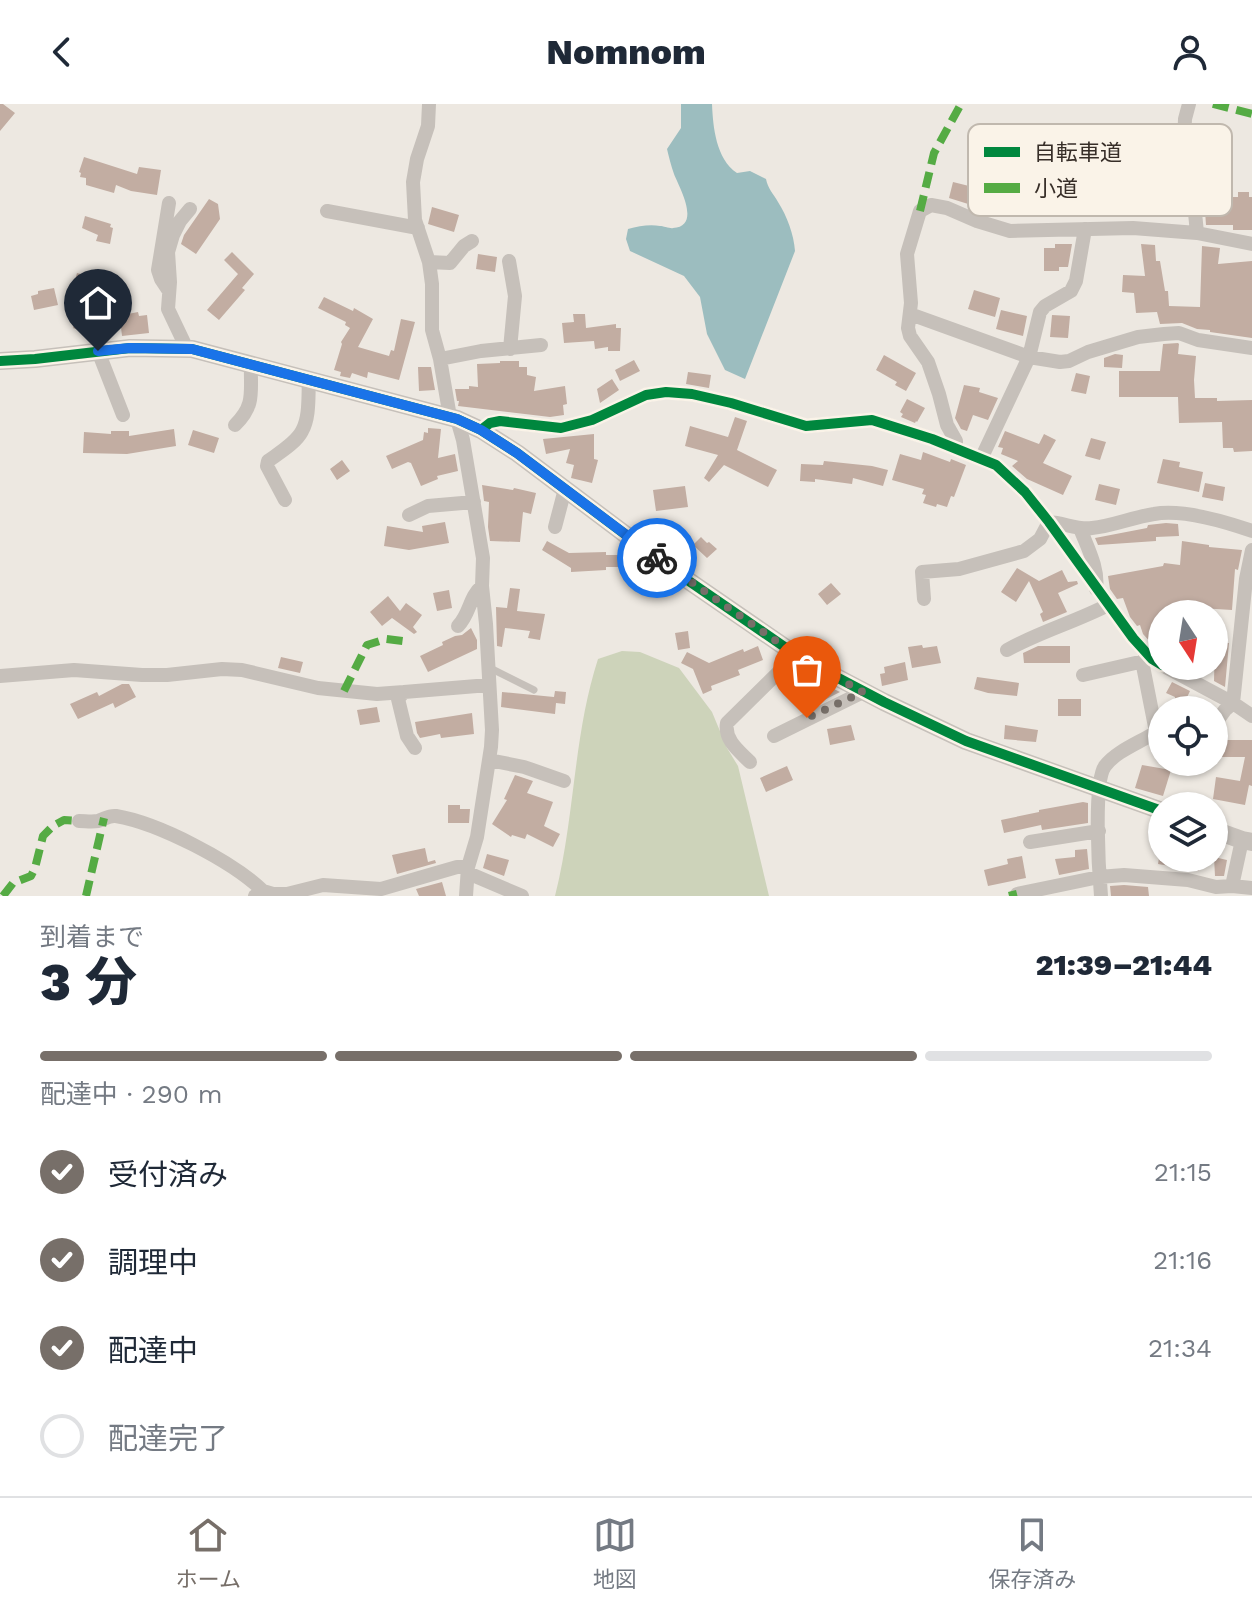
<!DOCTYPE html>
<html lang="ja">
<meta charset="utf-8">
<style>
body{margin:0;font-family:"Work Sans","Noto Sans JP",sans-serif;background:#f2f2f3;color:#1f2937;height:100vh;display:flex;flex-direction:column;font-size:30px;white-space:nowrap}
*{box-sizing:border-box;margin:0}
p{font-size:26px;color:#747a83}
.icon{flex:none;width:44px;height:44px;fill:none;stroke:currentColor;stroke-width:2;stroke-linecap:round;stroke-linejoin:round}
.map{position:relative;height:792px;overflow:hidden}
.details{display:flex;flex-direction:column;background:#fff;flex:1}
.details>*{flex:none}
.needle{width:52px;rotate:168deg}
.controls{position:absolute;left:1148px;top:496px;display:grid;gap:16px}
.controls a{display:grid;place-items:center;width:80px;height:80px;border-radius:50%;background:#fff;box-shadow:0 2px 6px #0004;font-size:40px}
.pin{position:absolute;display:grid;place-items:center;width:68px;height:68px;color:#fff;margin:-82px -34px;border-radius:50% 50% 50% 0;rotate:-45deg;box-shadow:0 0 8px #0007}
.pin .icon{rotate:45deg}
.courier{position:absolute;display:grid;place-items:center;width:80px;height:80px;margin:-40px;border:6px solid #1a73e8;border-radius:50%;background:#fff;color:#222;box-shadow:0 2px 10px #0007}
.summary em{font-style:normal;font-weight:800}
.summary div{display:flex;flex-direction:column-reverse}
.summary{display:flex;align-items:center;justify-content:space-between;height:136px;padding:0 40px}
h1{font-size:52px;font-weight:800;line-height:60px}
.bar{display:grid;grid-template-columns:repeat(4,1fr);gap:12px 8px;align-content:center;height:96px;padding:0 40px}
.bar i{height:10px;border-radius:6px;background:#e0e1e3}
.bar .current{background:#776f69}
.bar p{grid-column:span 4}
ol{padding:0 40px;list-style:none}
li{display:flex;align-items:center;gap:24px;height:88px}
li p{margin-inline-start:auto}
li .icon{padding:8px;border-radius:50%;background:#776f69;color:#fff;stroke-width:4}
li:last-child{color:#747a83}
li i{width:44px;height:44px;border:4px solid #e0e1e3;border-radius:50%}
header{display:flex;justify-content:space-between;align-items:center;height:104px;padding:0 40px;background:#fff;font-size:36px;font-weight:800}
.dock{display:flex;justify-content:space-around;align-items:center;height:112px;border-top:2px solid #e0e1e3;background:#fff;font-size:22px;color:#747a83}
.dock a{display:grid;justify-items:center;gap:4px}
.dock .current{color:#776f69}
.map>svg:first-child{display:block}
.green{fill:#cdd3ba}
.water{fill:#9cbdbf}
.building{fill:#c2ada2}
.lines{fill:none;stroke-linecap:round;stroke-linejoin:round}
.service{stroke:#c6c0ba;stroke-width:7}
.minor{stroke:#c6c0ba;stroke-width:14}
.tertiary{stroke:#c6c0ba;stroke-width:18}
.quiet{stroke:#55ab44;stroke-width:8;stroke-dasharray:16 8;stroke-linecap:butt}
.cycleway-casing{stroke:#faf3e8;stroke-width:15}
.cycleway{stroke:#00873e;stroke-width:10}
.done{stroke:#776f69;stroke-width:8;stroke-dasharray:0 14.4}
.route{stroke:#1a73e8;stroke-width:10}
.key{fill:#faf3e8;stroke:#c0b8ae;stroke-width:2}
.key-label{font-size:22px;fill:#372e28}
</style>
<header><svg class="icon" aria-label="back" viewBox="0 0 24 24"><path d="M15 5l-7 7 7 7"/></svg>Nomnom<svg class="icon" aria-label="person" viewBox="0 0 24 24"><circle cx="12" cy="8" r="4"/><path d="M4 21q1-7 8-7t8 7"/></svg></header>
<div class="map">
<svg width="1252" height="792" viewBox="0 0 1252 792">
<rect width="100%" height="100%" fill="#ede8e1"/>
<!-- green -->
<path class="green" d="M622,547L640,548L679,564L712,608L727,644L738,662L769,792H555C575,714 573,632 598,555Z"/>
<!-- water -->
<path class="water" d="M681,0H712C713,23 716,55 737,69L750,67L766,75C768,85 773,89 778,98C787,112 794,131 795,147L745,275L725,266L707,230L700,193L684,172L630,147L626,135L628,125C639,122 650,120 660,122C663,122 671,125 673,124C702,122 679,83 674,70C671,62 669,53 667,45L681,24Z"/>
<!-- building -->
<path class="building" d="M0,0H3L15,9L0,27Z
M84,53L137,70L139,63L161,66L157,91L131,87L116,81L114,89L86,81V74L80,73L81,69L79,68Z
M953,78L973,83L971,90L983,93L981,104L949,94Z
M1238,88H1249V93H1252V126H1233V121H1206L1205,107H1229V93H1238Z
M209,95L218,100L220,115L196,150L181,140L184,131Z
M432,103L459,111L454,128L428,120Z
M85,112L111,120L110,123L113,124L110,140L96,137L98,131L82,124Z
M1055,140H1072L1068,163H1059V167H1044V144H1055Z
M1141,140L1155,141L1156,157H1160L1165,187H1168L1169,202L1200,203L1202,142L1220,144L1218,160L1252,157V234L1210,228V226L1197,225L1182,219L1160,220L1157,208L1136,209L1134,189L1122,188L1123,171L1145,172Z
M232,148L254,170L242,184L245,186L219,216L207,206L238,170L224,156Z
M478,150L497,153L495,168L476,165Z
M95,165L107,169L86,229L73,224L77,214L74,213L76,207L67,204L77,169L92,173Z
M54,184L58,201L34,206L31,192L38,190V187Z
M974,186L1000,194L995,213L968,205Z
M324,193L353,207L354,204L373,215L358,243L389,252L391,246L394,247L401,215L415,218L399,276L368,268L367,274L352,269L350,274L340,272L341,268L334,266L342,240L341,238L350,224L345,221L346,218L318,204Z
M1001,206L1027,212L1023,232L996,225Z
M138,208L139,212L147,211L149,229L122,232L120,215L128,213V210Z
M573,210H585L586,224L616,220V224H621L620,247H608V243L595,245L594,237L564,239L562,219L574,218Z
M1052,211L1070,212L1068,234L1050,233Z
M1178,239L1179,240L1178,250L1196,252L1194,276L1195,294H1217V297L1252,296V347L1234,348L1233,344H1223L1222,318L1179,319L1178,293H1119V267H1160L1163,240Z
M1115,250L1123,251L1122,264L1104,263V254Z
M884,251L916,269L906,287L895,281L897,278L876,266Z
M634,256L640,267L620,277L615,266Z
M500,257H519V263H527V271L536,273L534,287L565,282L567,300L563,301L564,311L550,313L458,302L459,297H457L455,285H469V282L478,283L477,260L500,259Z
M418,263H431L435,286L419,287Z
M688,268L711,271L709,284L686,280Z
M1076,269L1090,272L1086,290L1071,287Z
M612,275L619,286L600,299L597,285Z
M964,281L980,284L979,288L998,294L988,316L973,311L967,327L961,325L955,314Z
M907,295L925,304L917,318L916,317L915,319L901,313L903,310L900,308Z
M735,313L747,317L737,346L777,366L768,383L724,361L709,378L704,374L718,351L685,342L690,322L728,333Z
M428,324L441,325L438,354L455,350L458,367L437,372L438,375L421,382L411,359L408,358L392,365L386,352L423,336L424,328L428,329Z
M174,325L176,342L127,350L83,349L84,328L111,330V327H129V332Z
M193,326L219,334L214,349L188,341Z
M1005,327L1039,340L1044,330L1056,336L1043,359L1072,372L1063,391L1027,375L1012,362L1018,357L1001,350L1003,344L998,343Z
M594,330V355L598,356L592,379L571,374L574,361L566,359L570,345L546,350L543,335Z
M1091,334L1106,338L1100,356L1085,352Z
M923,348L950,358L951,355L966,361L954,393L951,392L947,403L937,400L936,403L923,399L926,391L922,390L924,385L892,376L900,350L921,356Z
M1163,355L1180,358L1179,363L1203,368L1199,388L1157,379Z
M342,356L350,367L337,376L330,365Z
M824,357L872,362L888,366L883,382L853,374L852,380L815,375V378L800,377L801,360L823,361Z
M1205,379L1225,383L1223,397L1202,393Z
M1099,380L1120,385L1116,401L1095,396Z
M482,381L513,386L514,384L536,389L531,410L523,408L520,438L490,437L488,423L489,398L484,397Z
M685,382L688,403L656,407L653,386Z
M445,418L449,439L409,446L384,442L387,422L423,428L422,422Z
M1166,419L1178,420L1179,432L1156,433V437L1098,441L1095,434L1147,424L1148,421Z
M674,423L690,432L680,447L666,438Z
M701,433L707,439L709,438L717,445L707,454L693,441Z
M547,437L569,449L606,448V451H625V463H606V466L571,468V464L542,446Z
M1182,437L1209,441V443L1242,446L1238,466L1235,465L1232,506L1184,503L1185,510H1158L1159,516L1154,517L1161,536L1152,540L1143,530L1140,521L1137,522L1130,513L1123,494L1117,495L1110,485L1108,472L1163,462L1164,459L1180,461Z
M1017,464L1039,477L1062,466L1068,478L1077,477L1078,480L1058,489L1067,508L1043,518L1040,510L1043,508L1029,477L1016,498L1001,488Z
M831,479L841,490L827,501L818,490Z
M510,484L520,485L517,507L545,510L540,536L528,534L530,527L505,524L502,543L497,542L496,503L507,504Z
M449,486L452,504L437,507L433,489Z
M388,492L400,507L406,499L422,511L413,523L417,528L414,530L392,514L382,522L370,508Z
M471,524L477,536V545L428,568L420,552L443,541L442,538L455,532L462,531Z
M688,527L690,544L678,546L675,529Z
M1215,539H1229L1225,583L1214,577Z
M922,541L923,544L937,542L941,559L912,564L908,543Z
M758,542L763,556L738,566L740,571L711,582L712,586L703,590L693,565L681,559L687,548L709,559L743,545L744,548Z
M1038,542H1070V559H1024L1023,549Z
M281,553L303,558L300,569L278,564Z
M905,558L908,576L882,582L880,570L885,569L884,563Z
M977,573L1019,579L1017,592L988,589L974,585Z
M1172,578L1190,587L1181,606H1174L1175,593L1166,589Z
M122,580H129L136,593L115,604L113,599L78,615L70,600L97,588L99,592Z
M832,584L840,588L801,608L796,597L810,590L812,593Z
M555,587L566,588L565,600L556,599L555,610L501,603L502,588L554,593Z
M1058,595H1081V612H1058Z
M377,603L380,618L360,621L357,606Z
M472,609L474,630L441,634L440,630L420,634L417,629L415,618Z
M851,621L855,636L830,641L827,625Z
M1005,621L1038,626L1036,638L1004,635Z
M1218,636H1252V682L1249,681L1245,701L1213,695L1216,673L1240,677L1245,653H1218Z
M1142,661L1171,666L1163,692L1135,684Z
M787,662L793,676L766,688L760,674Z
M515,671L533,677L527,689L553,698L544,722L560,730L553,743L527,730L525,735L512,731L511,733L492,720L507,696L504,695Z
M1083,698L1088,699V719L1042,726L1041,721L1004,729L1001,716L1039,708V706Z
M448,701H460V705H470L469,719H448Z
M425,744L428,758L435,756L436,759L397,770L392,751Z
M1087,745L1089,765L1059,771L1055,755L1075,753V746Z
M487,750L509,756L504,772L483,764Z
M1022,752L1026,774L988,782L984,766L1008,760L1007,755Z
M1214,753L1227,756L1224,772H1215Z
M1159,754H1201L1199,767L1158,760Z
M442,778L446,792H419L416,785Z
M1124,781L1148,783L1149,792H1111L1110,782Z"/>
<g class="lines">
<!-- service -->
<path class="service" d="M490,564L534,586"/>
<!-- minor -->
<path class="minor" d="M429,0L428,22L417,55L413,78L415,116L429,158L432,180V226L440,255L450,313
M1189,0L1185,15L1184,39L1190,58L1197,129
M327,107L418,124
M509,157L515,192L510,245
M429,158L450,159L464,142L472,137
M169,187L161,175L158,166L169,99
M910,210L1029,253L1060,258L1069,257L1088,248L1138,233L1164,230L1179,229L1198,236L1252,244
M187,245L168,205L170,178L168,148L173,131L180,117L190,105
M98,247L123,311
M440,255L481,247L541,241
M457,315L463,336L483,454L482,482L486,520L492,626L491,643L477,733L468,763L466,792
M235,321C256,301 250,287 251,260
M481,326L490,319L500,317L561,324L592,316L646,291L666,288L692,290L731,299L806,322L872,316L932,335L996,361L1025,388L1049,418L1133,534L1152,555L1162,561
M956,344V337L947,321L939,290L928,258L910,232L908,224L911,199L907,150L920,107L931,101L947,104L977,117L1010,127L1133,124L1197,129L1252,140
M981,355L1029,253L1040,208L1045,202L1071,187L1076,177L1085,125
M285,396L267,362L268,357C279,349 296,339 302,327C310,313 308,292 309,276
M409,411L428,402L474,398
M555,423L565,385
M1080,424C1087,443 1099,464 1096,485
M924,495L922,468L959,465L1024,447L1040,435L1049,418C1064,419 1078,426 1092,424C1113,422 1133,413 1154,410C1182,405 1226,418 1252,427
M458,522C470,510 469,493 482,482
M1007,546C1039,528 1075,518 1108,501
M1146,549L1143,562L1156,628
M1164,562L1233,599L1252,612
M1083,571L1144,557
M0,572L74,566L142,571H167L222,565L242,566L318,584L377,590L404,588
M1214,621L1225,606L1233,599L1246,475L1252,446
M774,632L863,588
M415,644L407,632L398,595L404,588L489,581
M489,656L524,663L564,677
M750,658C739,647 724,636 727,619L796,551
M79,717C85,717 92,718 98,717C105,715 109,711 116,712C158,719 232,757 263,787
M1242,736L1232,782L1252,784
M1030,738L1099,727
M468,769L522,792
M1017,790L1099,773L1124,771L1188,776L1216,783L1232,782
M255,792L263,787L273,790H287L323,781L381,785L457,763H468
M1101,792C1099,769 1093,678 1105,662C1116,647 1141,638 1156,628L1162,627"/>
<!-- tertiary -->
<path class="tertiary" d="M0,257L35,255L130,244L192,245L457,315L481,326L517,349L670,464L802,555L884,598L966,637L1162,707
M1214,726L1242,736L1252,738"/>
<!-- quiet -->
<path class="quiet" d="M1213,0L1252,10
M920,107L934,49L961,0
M344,587L367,541L386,535L410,538
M3,792L13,779L31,772L35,764L43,732L53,722L64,716L79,717
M86,792L104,714
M1009,792L1017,790"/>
<!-- cycleway casing -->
<g class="cycleway-casing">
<path id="cycleway" d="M0,257L35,255L130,244L192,245L457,315L481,326L517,349L670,464L802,555L884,598L966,637L1162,707
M481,326L490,319L500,317L561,324L592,316L646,291L666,288L692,290L731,299L806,322L872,316L932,335L996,361L1025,388L1049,418L1133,534L1152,555L1162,561"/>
</g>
<!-- cycleway -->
<use href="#cycleway" class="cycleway"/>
</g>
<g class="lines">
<!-- done -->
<path class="done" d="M657,454L802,555L863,588L807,614"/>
<!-- route -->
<path class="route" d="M98,247L130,244L192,245L457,315L481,326L517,349L657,454"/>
</g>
<!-- legend -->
<rect x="968" y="20" width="264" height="92" rx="12" class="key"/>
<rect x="984" y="43" width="36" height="10" fill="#00873e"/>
<rect x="984" y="79" width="36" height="10" fill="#55ab44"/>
<g class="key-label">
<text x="1034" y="56">自転車道</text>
<text x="1034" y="92">小道</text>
</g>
</svg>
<div class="controls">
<a><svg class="needle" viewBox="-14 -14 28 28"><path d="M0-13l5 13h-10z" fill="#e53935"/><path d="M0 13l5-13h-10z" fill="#747a83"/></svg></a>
<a><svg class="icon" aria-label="locate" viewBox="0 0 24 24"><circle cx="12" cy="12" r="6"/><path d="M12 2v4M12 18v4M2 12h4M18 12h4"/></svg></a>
<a><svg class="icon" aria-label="layers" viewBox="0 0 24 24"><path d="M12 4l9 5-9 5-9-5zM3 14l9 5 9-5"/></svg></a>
</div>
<div class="pin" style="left:807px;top:614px;background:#ea580c"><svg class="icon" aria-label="bag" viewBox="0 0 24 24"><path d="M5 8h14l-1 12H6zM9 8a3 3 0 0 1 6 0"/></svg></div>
<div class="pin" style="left:98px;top:247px;background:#1f2937"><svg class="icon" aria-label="home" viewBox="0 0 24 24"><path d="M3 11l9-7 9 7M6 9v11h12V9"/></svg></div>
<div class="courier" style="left:657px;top:454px"><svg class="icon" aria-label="bike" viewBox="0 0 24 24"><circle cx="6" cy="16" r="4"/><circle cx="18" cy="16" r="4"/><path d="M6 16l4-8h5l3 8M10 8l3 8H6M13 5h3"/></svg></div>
</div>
<section class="details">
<div class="summary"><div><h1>3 分</h1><p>到着まで</p></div><em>21:39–21:44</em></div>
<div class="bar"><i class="current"></i><i class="current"></i><i class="current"></i><i></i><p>配達中 · 290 m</p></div>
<ol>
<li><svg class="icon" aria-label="check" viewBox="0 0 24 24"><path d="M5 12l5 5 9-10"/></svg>受付済み<p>21:15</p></li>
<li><svg class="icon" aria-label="check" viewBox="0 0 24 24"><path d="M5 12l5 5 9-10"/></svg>調理中<p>21:16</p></li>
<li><svg class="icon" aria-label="check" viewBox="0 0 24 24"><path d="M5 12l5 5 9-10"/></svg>配達中<p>21:34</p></li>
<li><i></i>配達完了</li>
</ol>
</section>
<nav class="dock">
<a class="current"><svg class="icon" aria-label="home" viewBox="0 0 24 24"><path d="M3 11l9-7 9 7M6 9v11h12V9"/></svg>ホーム</a>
<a><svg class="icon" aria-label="map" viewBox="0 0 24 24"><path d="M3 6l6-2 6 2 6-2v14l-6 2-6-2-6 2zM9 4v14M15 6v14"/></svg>地図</a>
<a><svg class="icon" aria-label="saved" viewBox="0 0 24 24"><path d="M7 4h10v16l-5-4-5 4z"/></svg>保存済み</a>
</nav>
